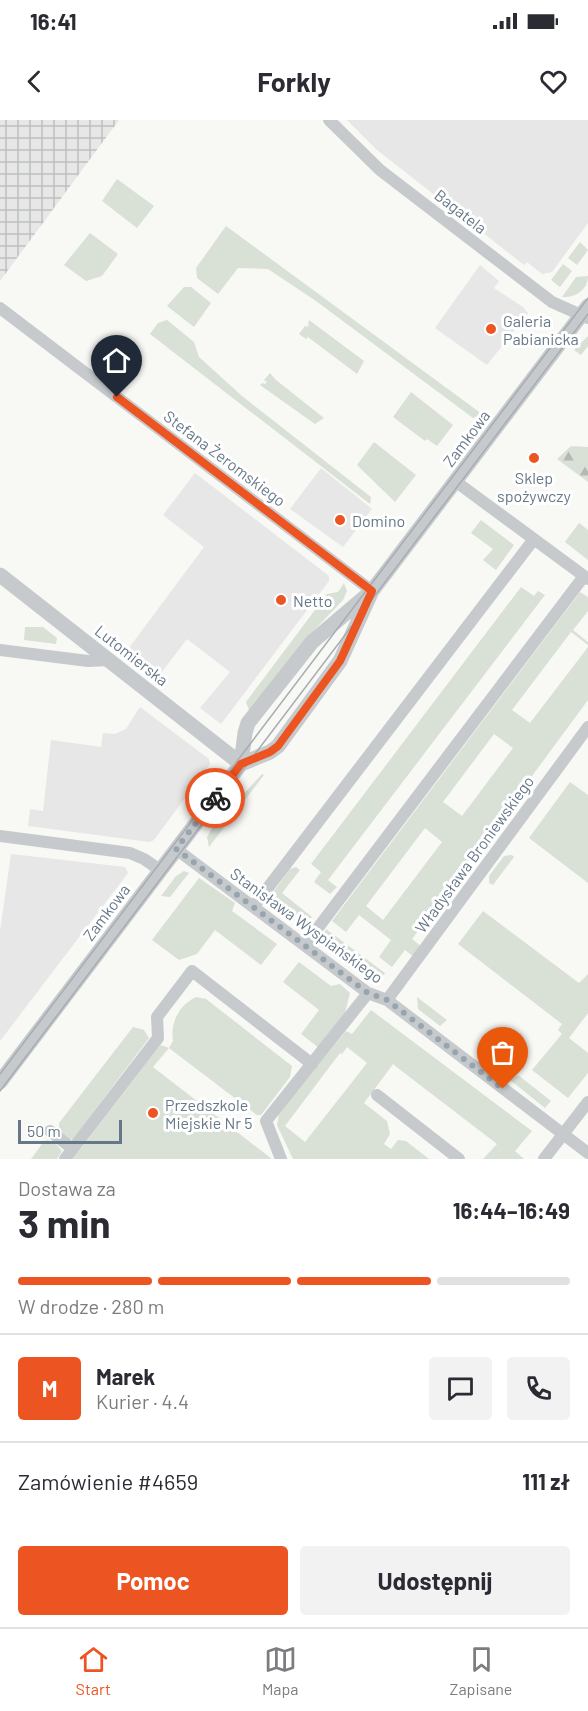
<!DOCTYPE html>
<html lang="pl">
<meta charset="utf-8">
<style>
body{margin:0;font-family:Barlow,sans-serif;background:#f2f2f3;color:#2b2b33;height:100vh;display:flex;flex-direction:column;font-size:22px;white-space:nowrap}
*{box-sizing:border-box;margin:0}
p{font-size:20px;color:#7c7c81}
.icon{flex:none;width:33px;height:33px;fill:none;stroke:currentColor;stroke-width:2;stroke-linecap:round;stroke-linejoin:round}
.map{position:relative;height:1039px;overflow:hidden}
.side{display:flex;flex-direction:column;background:#fff;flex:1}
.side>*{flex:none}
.scale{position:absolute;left:18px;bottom:15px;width:104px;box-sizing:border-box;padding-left:6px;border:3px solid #667888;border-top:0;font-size:16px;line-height:21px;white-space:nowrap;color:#667888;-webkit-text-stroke:4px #fff;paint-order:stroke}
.pin{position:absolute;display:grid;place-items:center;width:51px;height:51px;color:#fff;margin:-62px -26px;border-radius:50% 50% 50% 0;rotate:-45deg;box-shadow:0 0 6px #0007}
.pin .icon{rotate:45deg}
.courier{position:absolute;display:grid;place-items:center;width:60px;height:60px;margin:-30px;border:4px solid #ec5421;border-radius:50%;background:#fff;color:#222;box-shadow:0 2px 8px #0007}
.summary em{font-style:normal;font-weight:700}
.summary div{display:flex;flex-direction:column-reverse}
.summary{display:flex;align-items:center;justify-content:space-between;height:102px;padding:0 18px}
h1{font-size:39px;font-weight:700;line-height:45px}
.bar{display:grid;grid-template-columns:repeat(4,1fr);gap:9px 6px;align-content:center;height:72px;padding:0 18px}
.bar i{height:8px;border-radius:4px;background:#e1e1e2}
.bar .on{background:#ec5421}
.bar p{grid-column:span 4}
.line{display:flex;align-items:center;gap:15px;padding:0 18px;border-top:2px solid #e1e1e2}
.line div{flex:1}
.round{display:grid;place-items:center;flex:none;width:63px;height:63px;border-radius:6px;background:#f2f2f3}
.primary-button{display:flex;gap:12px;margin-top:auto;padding:12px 18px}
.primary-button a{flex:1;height:69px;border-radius:6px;background:#ec5421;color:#fff;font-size:24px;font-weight:700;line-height:69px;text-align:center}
.primary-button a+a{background:#f2f2f3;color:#2b2b33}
.status{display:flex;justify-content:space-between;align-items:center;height:42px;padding:0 30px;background:#fff;direction:ltr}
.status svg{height:16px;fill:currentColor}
header{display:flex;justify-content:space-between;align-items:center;height:78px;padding:0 18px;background:#fff;font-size:27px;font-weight:700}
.tabs{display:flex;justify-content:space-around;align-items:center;height:84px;border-top:2px solid #e1e1e2;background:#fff;font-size:16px;color:#7c7c81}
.tabs a{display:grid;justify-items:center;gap:3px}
.tabs .on{color:#ec5421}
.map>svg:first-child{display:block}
.built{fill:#e6e7e6}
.industrial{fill:url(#industrial-grid)}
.grass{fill:#d9e0d6;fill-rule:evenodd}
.forest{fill:url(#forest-firs)}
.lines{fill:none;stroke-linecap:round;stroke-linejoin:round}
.minor{stroke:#c6cacd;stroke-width:12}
.tertiary{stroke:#c6cacd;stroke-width:15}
.tram{stroke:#a6acb2;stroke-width:1.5}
.done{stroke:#99a5ae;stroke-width:6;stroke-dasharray:0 10.8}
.route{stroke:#ec5421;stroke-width:8}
.poi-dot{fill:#ec5421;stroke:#fff;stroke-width:2}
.labels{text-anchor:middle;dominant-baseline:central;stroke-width:6;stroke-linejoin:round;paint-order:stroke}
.street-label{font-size:16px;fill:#667888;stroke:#fff}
.poi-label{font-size:16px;fill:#667888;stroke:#fff;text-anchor:start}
</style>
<div class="status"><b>16:41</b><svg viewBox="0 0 49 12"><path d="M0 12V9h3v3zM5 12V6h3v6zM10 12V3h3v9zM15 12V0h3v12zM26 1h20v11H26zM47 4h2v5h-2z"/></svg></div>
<header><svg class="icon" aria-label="back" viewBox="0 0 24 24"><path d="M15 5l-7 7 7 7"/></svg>Forkly<svg class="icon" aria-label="heart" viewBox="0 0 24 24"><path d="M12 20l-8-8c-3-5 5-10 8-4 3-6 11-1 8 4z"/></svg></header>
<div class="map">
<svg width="588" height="1039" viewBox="0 0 588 1039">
<defs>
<pattern id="industrial-grid" width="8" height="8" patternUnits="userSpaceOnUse" patternTransform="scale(1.5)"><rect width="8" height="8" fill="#e6e7e6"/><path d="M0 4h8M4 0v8" fill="none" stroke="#bec0c0"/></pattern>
<pattern id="forest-firs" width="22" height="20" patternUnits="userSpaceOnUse" patternTransform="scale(1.5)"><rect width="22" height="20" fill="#d9e0d6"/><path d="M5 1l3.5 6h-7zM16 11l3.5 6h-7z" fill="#b4bab3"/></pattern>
</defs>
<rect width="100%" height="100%" fill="#f8f8f5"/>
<!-- built -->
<path class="built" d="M347,0H588V103L552,152L542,154L527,142L524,145L377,30Z
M480,145L499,161L494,168L523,187L528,193L487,245L435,208Z
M321,348L372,389L343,427L290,389Z
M195,353L329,456V461L221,604L200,588L230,552L187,519L158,557L126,532L204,427L163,395Z
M140,587L209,639L210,644L154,720L150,722L28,706L30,689L43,691L51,620L101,627L103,613L115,614L126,609Z
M11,734L125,747L128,753L0,921V811Z"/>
<!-- industrial -->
<path class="industrial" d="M0,0H119L0,161Z"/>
<!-- grass -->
<path class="grass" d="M117,59L154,86L137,108L102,81Z
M226,106L482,294L473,298L316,181L268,149L238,148L218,174L197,158L196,148Z
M90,113L118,134L102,156L86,161L64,145Z
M580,122L588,130L577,145L568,138Z
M563,144L572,151L560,167L551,160Z
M588,156C588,170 575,178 562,177L576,157Z
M184,167H191L211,183L194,207L167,186Z
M167,200L194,222L199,237L242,276L371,377L370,384L150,214L158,203Z
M309,200L364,241L357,254L308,217L306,219L299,214L305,206L308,207Z
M588,216V226L581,235L574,230Z
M270,253L276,260L324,298L315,304L260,265L262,263L265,264L267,262L264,260Z
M411,272L453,305L437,326L427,319L425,321L393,297Z
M374,322L416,355L395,382L357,345Z
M481,400L514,425L496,450L483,440L493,429L471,413Z
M579,403L588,410V440L565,422Z
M344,463L347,471L343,480L303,522L250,593L246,582L327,474L338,472Z
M521,467L534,476L538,471L545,475L328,760L337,767L330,774L314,762L321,752L311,744Z
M580,472L588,477V491L573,510L588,522V525L571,512L512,590L530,603L588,527V580L412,819L422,827L414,837L405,830L392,847L379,837L391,820L359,795L346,812L332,801ZM494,614L513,628L462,696L443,682ZM425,708L442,722L383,800L366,786Z
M25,507H43L57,518L56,524L24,520Z
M262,654L264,655L209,727L207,717L212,708Z
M570,662L588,675V763L529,718Z
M512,735L514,737L493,765L489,763V756L504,736Z
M296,747L300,750L282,773L312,797L305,802L273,779L272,774L290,749Z
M184,751L189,753L170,777L161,776L176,756Z
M199,758L235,783L232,791L277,824L261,845L215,810L197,834L179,840L152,820Z
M483,791L579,863L588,854V893L569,918L588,933V953L568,978L532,950L562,914L558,910L562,904L458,824Z
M326,809L385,853L384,855L377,857L326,819L324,815Z
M299,842L331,866L340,864L350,873L345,893L319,928L301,914L319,890L283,862Z
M196,877L206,879L292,946L290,957L261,995H257L169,928L153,947L272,1039H73L158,928L161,925L169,928L173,921C170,903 179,885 196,877Z
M417,877L447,900L440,906L418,889Z
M371,890L532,1011L515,1031L524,1039H483L497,1024L394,945V943L364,983L387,1001L390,1014L384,1024L391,1029L398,1020L406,1021L429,1039H293L277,1005L279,993L346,911L352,914ZM347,927L367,943L305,1022L285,1006L340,933L342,934Z
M133,907L144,910L149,918L73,1019H68L59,1013V1003Z
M518,955L551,981L545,988L510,960Z
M48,1020L56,1024L62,1031L57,1039H31L44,1021Z"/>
<!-- forest -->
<path class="forest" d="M571,326L588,327V362L557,339Z"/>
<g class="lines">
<!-- minor -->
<path class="minor" d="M329,0L380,50L552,182L588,198
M0,188L372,471
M455,361L588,459
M0,530L88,541L109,540
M0,716L130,733L144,739L160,750
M176,729L368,873L387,880L588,1033
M254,786L534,419
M305,825L584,456
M387,880L588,607
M377,975L459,1039
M50,1011L73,1029
M65,1039L158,918L157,897L192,851L312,944
M281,1039L266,1001L368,873
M544,1039L588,982"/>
<!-- tertiary -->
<path class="tertiary" d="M0,455L241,644
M241,644L270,632L278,626L340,541L372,471L588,186
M0,962L241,644L245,613L248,603L312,522L372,471"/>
<!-- tram -->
<path class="tram" d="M0,954L588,178
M0,971L588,194"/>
</g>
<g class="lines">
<!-- done -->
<path class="done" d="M215,678L176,729L368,873L387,880L503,969"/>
<!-- route -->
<path class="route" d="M117,277L372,471L340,541L278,626L270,632L241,644L215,678"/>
</g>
<!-- markers -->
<g class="poi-dot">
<circle cx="491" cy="209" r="6"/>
<circle cx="534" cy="338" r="6"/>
<circle cx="340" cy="400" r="6"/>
<circle cx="281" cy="480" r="6"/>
<circle cx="153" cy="993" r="6"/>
</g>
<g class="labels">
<!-- street labels -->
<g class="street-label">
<text transform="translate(461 91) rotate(38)">Bagatela</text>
<text transform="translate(466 318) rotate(-53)">Zamkowa</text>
<text transform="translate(225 338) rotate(37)">Stefana Żeromskiego</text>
<text transform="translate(132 535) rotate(38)">Lutomierska</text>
<text transform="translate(474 734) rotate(-54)">Władysława Broniewskiego</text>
<text transform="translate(106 792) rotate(-53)">Zamkowa</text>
<text transform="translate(307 805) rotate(36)">Stanisława Wyspiańskiego</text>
</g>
<!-- poi labels -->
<g class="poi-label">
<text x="503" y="200">Galeria<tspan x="503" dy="18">Pabianicka</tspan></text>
<text x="534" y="357" text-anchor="middle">Sklep<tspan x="534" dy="18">spożywczy</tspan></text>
<text x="352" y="400">Domino</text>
<text x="293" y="480">Netto</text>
<text x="165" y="984">Przedszkole<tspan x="165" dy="18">Miejskie Nr 5</tspan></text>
</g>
</g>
</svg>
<div class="scale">50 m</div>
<div class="pin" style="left:503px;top:969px;background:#ea580c"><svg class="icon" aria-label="bag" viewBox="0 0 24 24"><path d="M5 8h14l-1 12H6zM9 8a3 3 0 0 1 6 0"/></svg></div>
<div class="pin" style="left:117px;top:277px;background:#1f2937"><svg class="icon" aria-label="home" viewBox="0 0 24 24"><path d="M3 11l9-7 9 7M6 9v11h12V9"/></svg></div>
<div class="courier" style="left:215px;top:678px"><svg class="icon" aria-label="bike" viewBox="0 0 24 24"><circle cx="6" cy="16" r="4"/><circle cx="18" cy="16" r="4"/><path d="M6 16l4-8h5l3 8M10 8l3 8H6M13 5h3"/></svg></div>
</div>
<section class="side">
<div class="summary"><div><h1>3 min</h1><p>Dostawa za</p></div><em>16:44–16:49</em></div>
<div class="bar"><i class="on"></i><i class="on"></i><i class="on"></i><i></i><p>W drodze · 280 m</p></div>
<div class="line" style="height:108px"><b class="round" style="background:#ec5421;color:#fff">M</b><div><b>Marek</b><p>Kurier · 4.4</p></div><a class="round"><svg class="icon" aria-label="chat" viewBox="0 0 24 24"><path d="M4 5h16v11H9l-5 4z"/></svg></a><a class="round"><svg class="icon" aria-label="phone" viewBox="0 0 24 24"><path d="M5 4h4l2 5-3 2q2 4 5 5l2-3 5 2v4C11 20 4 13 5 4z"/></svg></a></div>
<div class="line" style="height:78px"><div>Zamówienie #4659</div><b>111 zł</b></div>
<div class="primary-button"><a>Pomoc</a><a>Udostępnij</a></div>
</section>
<nav class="tabs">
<a class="on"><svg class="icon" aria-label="home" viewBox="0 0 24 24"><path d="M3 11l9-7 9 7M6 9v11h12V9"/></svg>Start</a>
<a><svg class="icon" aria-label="map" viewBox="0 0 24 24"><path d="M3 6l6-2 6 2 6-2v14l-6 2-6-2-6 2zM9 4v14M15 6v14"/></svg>Mapa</a>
<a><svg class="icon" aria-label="saved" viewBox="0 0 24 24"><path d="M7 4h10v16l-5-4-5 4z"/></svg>Zapisane</a>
</nav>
